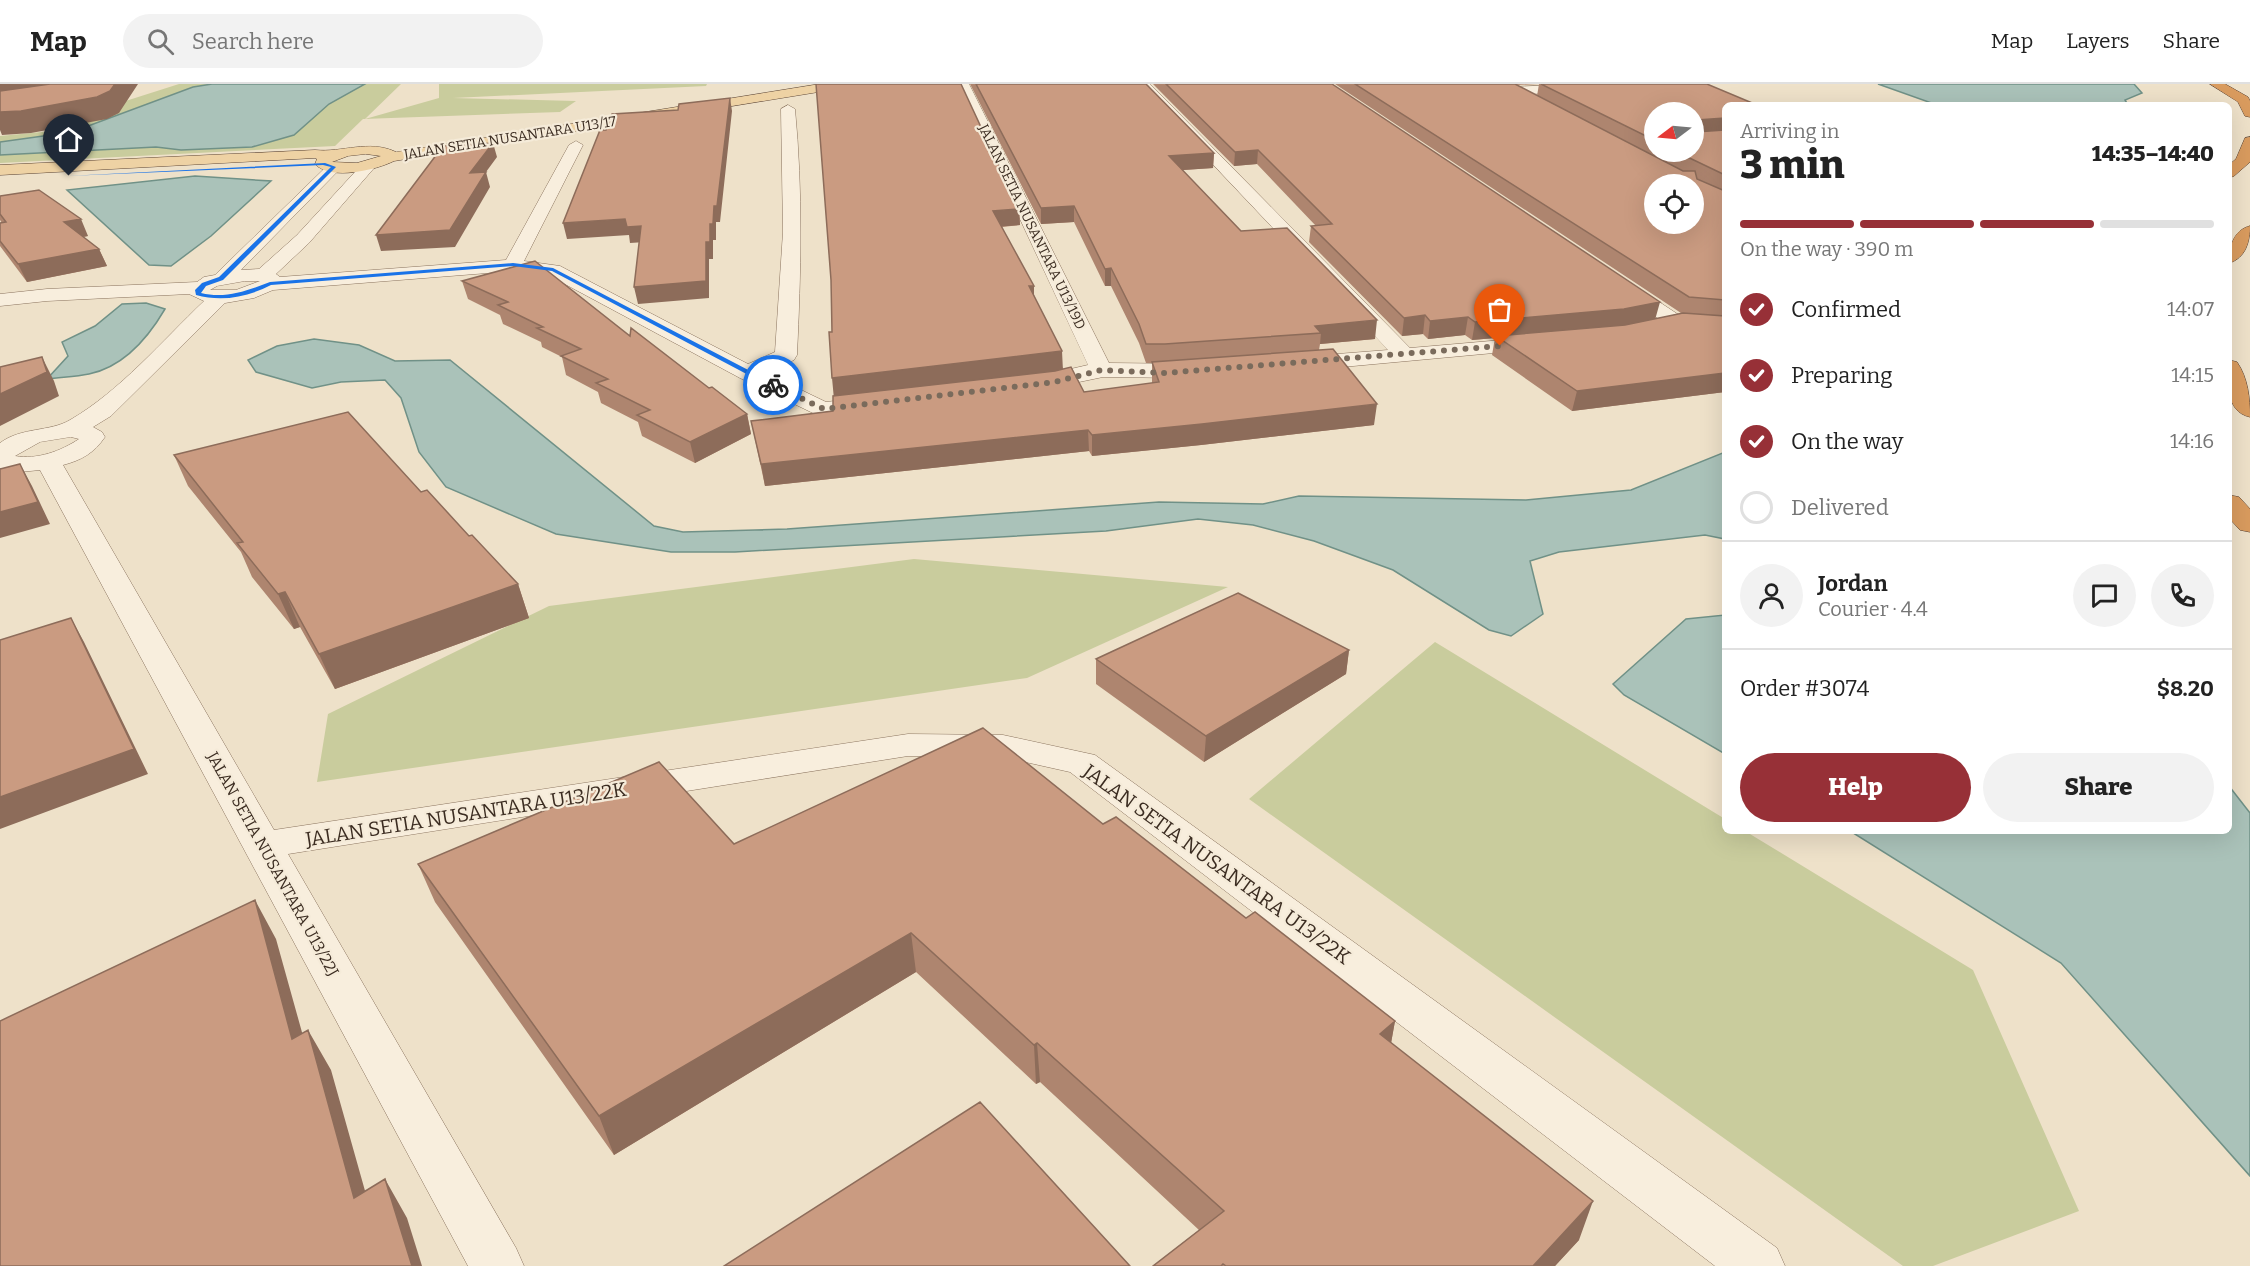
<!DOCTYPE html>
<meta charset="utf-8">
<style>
body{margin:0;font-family:Bitter,serif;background:#f2f2f2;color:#222;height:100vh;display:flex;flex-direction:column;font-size:22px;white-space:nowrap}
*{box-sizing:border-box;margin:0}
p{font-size:20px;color:#767676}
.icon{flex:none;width:33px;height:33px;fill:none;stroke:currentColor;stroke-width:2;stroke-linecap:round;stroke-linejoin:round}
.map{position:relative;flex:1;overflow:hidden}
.sheet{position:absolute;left:1722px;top:18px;width:510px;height:732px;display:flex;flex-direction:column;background:#fff;border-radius:9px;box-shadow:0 6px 24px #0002}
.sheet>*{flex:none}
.needle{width:39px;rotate:254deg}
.fabs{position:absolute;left:1644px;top:18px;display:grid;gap:12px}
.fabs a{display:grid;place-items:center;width:60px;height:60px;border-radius:50%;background:#fff;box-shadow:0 6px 24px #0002;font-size:30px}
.pin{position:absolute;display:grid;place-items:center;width:51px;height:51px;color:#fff;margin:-62px -26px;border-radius:50% 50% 50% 0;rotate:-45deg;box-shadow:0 0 6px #0007}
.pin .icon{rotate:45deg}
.courier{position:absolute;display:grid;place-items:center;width:60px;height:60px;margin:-30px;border:4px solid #1a73e8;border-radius:50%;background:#fff;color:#222;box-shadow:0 2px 8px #0007}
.summary em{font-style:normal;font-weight:800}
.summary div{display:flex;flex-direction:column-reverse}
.summary{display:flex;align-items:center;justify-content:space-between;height:102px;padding:0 18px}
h1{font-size:39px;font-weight:800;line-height:45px}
.bar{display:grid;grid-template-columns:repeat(4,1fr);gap:9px 6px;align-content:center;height:72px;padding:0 18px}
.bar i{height:8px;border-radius:4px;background:#e0e0e0}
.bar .on{background:#973037}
.bar p{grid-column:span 4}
.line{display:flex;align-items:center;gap:15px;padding:0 18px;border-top:2px solid #e0e0e0}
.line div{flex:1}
.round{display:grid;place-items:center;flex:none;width:63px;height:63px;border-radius:32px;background:#f2f2f2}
ol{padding:0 18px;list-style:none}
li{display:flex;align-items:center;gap:18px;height:66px}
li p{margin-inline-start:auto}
li .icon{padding:6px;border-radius:50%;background:#973037;color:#fff;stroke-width:4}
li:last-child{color:#767676}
li i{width:33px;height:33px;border:3px solid #e0e0e0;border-radius:50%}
.cta{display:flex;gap:12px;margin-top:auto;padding:12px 18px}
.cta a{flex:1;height:69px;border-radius:36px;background:#973037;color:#fff;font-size:24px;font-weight:800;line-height:69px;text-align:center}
.cta a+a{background:#f2f2f2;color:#222}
header{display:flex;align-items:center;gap:36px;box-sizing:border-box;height:84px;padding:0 30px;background:#fff;border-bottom:2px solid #e0e0e0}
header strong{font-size:28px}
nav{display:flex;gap:33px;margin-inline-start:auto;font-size:21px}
.search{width:420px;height:54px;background:#f2f2f2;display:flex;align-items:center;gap:15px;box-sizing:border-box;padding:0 21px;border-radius:33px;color:#767676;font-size:22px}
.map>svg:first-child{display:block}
.green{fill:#c9cc9d}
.water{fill:#aac2b9;stroke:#709187;stroke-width:1.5}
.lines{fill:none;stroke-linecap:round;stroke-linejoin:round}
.minor-casing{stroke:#8a735e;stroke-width:1}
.major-casing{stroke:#584132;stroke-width:1}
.highway-casing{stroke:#584132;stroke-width:1}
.minor{fill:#f8eedd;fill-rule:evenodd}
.major{fill:#eed2a4;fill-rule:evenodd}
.highway{fill:#d99b5e;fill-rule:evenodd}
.wall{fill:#ae856f;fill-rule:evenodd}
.shaded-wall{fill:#8d6c5a}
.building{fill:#ca9b81;stroke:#8d6c5a;stroke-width:1.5;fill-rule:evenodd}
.route{fill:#1a73e8}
.done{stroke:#7a6b5c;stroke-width:6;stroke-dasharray:0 10.8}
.labels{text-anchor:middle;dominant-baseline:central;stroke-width:4.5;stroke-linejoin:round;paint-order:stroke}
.far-street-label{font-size:14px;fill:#3b2c21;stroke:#f5ebd9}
.street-label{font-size:16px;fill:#3b2c21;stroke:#f5ebd9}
.near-street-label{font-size:20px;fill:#3b2c21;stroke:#f5ebd9}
</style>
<header>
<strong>Map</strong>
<div class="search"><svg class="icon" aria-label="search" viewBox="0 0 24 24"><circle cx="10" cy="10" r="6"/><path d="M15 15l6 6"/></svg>Search here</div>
<nav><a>Map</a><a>Layers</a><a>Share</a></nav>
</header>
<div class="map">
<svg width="2250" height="1182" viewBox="0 0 2250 1182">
<rect width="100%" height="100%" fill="#eee1c9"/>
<!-- green -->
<path class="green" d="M179,0H401L365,35L439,14V0H707L706,2L453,14L576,17L560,28L363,35L335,62L0,79V52L63,46L114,28L113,21Z
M914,475L1228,503L1027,594L317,698L328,630L549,522Z
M1435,558L1725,735V747H1745L1973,886L2079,1127L1933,1182H1903L1249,715Z"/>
<!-- water -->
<path class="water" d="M212,0H365L329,20L294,51L252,63L181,66L156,63L0,71V58L72,48L193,3Z
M1878,0H2134L2142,9L2125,16L2128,21H1937Z
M195,92L271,97L211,152L171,182L149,181L67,106Z
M146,219L165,225C148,254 123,283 89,290C75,293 60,293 47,295L68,272L62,258L95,242L122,220Z
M314,255L359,261L395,277L450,276L654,442L683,448L787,445L1159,418L1263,420L1299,412L1526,416L1631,406L1725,368V455L1705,451L1559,468L1530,477L1543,530L1511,552L1489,546L1393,486L1314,457L1253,441L1198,435L1106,447L735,468H671L556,450L446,403L419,368L401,314L385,296L341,298L312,304L256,288L248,276L277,262Z
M1725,531V670L1624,611L1613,600L1686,535Z
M2229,702L2250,729V1092L2061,879L1850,747H2229Z"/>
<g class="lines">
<!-- minor casing -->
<g class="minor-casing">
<path id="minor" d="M957,0H969L1109,279L1196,280L1204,282L1207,287L1204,292L1184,294L1103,293L1031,308L1023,306L1020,301L1023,296L1088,281Z
M1137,0H1150L1410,264L1537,253L1545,254L1548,259L1545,264L1537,265L1299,287L1291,285L1288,280L1291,275L1299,273L1388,266Z
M1569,0H1639L1633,4L1514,11L1508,7L1514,3Z
M788,21L795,25C803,107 801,189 797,271L794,276L766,289L826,318L878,312L886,314L890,319L886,324L823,332L815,330L740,294L548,191L513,187L273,206L254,214L225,219L111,332L93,343L102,348L105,353C94,369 82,376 63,381L274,746L908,650L1003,651L1095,671L1777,1164L1785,1182H1715L1070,688L1003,673L908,672L288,770L516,1164L524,1182H468L40,386L20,388L0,384V359C21,343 50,348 70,336C120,307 162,257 204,217L189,210L47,217L0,222V210L47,205L197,198L204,193L215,191L329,80H339L342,83L339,86L241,186L259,185L297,151L365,77H375L378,80L375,83L309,159L276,190L280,193L506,176L569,61L576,57L583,61L524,177L560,182L748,280L775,268L783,148L781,25ZM245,197H260L236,206H210L217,202ZM71,353L79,355C61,367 37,376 15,372L40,358Z
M1622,196L1629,198L1685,235L1688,239L1685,243L1678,245L1671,243L1615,206L1612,202L1615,198Z"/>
</g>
<!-- major casing -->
<g class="major-casing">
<path id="major" d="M820,0H849L843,4L394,77C376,86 331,97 315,80L317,75L315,74L0,91V81L315,66C342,69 369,55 396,68ZM366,70L381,72L357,79L332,78L348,72Z"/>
</g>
<!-- highway casing -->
<g class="highway-casing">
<path id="highway" d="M2210,0H2225L2248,13L2250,17V33L2245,32L2238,18Z
M2250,53V78L2234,92L2229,94V81L2236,75L2245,54Z
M2250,142C2250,157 2246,174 2229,179C2229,164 2233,146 2250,142Z
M2229,276L2237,278C2248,294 2250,314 2250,333C2224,327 2229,298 2229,276Z
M2229,411L2239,413L2250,425V448L2240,446L2229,434Z"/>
</g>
<!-- minor -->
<use href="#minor" class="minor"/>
<!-- major -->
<use href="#major" class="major"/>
<!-- highway -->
<use href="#highway" class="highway"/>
</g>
<!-- wall -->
<path class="wall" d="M970,0H1146L1214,69L1213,84L1182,86L1241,147L1375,255L1320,260L1319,266L1374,341L1201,361L1092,372L1089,367L765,402L751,337L833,327L834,312L832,248L1019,125L1020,141L1002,143L1034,211L1063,285L1084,308L1152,299V279H1146L1139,259L1111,202H1105L1074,138L1041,140Z
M1153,0H1332L1656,235L1681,229L1335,0H1707L1725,21V308L1572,327L1492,271L1495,254L1472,256L1465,251L1428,255L1423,250L1402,252L1309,158L1311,142H1316L1257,80L1234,82ZM1539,0L1537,12L1516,1ZM1654,28L1694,68H1654Z
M0,112L88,152L83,153L99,165L107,182L27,198L0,162V139H2L0,136Z
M462,197L630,252L747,330L751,350L695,379L642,352L638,338L601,319L598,308L566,291L562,273L542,263L541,258L503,240L500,231L468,215Z
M174,371L469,452L518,500L529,534L335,605L300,543L294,545L252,493L241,468L188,402Z
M1349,566L1346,590L1204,678L1096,600V575Z
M1103,740L1246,834L1395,937L1391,959L1579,1156L1555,1182H1153L1199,1146L1040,998L1036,1000L916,888L614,1071L435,818L418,780L734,760Z"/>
<!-- shaded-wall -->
<path class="shaded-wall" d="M0,0H115L0,18Z
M115,0H138L119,29L107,35L31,49L2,51L0,46V28Z
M730,14L732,27L720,138H716V156H713V175H709V214L638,220L634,203L706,158L714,122Z
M1725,34V48L1694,50L1695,38L1697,36Z
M493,59L497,73L486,88L490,103L455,163L381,167L376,151L470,89Z
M1258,66L1257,80L1234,82L1235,68Z
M1214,69L1213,84L1169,87V72Z
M1074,122V138L1041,140V124Z
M1019,125L1020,141L994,143L993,127Z
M81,135L88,152L72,155L64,138Z
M625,135L641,142L645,158L630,159L629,151L567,155L563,139Z
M99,165L107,182L27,198L18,180Z
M1111,184V202H1105V185Z
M1029,202H1034V220Z
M1660,218L1655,236L1620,244L1496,252L1495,254L1472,256L1475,238Z
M1425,231L1423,250L1402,252L1404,234Z
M1468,233L1465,251L1428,255L1430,237Z
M1377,236L1375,255L1320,260L1321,249L1315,242Z
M1062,267L1063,287L834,315L832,294Z
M42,273L54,297L59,312L0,342V310Z
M1725,289V308L1572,327L1577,307Z
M1377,320L1374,341L1201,361L1092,372V351Z
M747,330L751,350L695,379L690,358Z
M1088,346L1089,367L765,402L761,380Z
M20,380L32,402L50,440L0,454V428Z
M518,500L529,534L335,605L319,570Z
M285,508L300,543L294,545L278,510Z
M71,534L84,558L148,690L0,745V713Z
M1349,566L1346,590L1204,678L1206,652Z
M255,816L276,855L315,995L292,955Z
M911,849L916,888L614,1071L599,1032Z
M1395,937L1388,976L1380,950Z
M308,946L331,986L378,1153L354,1114Z
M1037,959L1040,998L1036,1000L1034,961Z
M385,1095L407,1134L422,1182H412Z
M1593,1117L1579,1156L1555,1182H1533Z"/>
<!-- building -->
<path class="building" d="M50,0H115L110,7L97,13L21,27L0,28V7Z
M816,0H961L1019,125L993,127L1034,202H1029L1062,267L832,294L829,248H832L831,196Z
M976,0H1146L1214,69L1169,72L1241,147L1287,144L1377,236L1315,242L1321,249L1165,260H1146L1139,240L1111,184L1105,185L1074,122L1041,124Z
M1166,0H1332L1660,218L1624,225L1475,238L1468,233L1430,237L1425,231L1404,234L1311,142L1332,140L1258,66L1235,68Z
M1355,0H1515L1683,87H1695L1697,95L1725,107V216L1689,213ZM1654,100H1694V140H1654Z
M1541,0H1707L1757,21H1725V34L1697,36L1695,38L1696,48L1725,46V91L1677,68H1694V28H1654V56Z
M730,14L717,122H714L713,140H710V158H706V197L634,203L641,142L627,143L625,135L563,139L600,46H606L612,30L678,26L679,20Z
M493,59L470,89L486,88L450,146L376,151L443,62Z
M39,106L81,135L64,138L99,165L18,180L0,157V139L6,138L0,130V112Z
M535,177L630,252L631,244L709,304L712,303L747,330L690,358L637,331L650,326L596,299L608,295L561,272L581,265L537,244L543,243L498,221L508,218L462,197Z
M1683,229L1725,232V289L1577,307L1496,252L1625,241Z
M1333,265L1377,320L1202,340L1092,351L1088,346L761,380L751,337L833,327V312L1055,287L1071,283L1084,308L1159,298L1152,278Z
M42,273L47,288L0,310V283Z
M348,328L421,408L427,406L469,452L472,451L518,500L319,570L285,508L278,510L237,459L243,458L174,371Z
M20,380L38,418L0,428V385Z
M1238,509L1349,566L1206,652L1096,575Z
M71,534L134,665L0,713V556Z
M983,644L1103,740L1116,733L1246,834L1255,828L1395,937L1380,950L1593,1117L1533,1182H1226L1223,1180L1221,1182H1153L1224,1127L1037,959L1034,961L911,849L599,1032L418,780L659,678L734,760Z
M255,816L292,955L308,946L354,1114L385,1095L412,1182H0V937Z
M980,1018L1130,1182H724Z"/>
<!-- route -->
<path class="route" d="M325,79L336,83L223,196L206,202L201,209C225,215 247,207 270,198L513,179L553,184L777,301L771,303L552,187L513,182L271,201C248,213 222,218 196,211L195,206L202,199L219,193L331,83L323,81L67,92Z"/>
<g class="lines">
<!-- done -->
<path class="done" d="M773,301L824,325L1055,298L1101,286L1165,289L1500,262"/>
</g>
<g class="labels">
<!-- far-street labels -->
<g class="far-street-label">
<text transform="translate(510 54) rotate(-9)">JALAN SETIA NUSANTARA U13/17</text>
<text transform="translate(1032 143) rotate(64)">JALAN SETIA NUSANTARA U13/19D</text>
</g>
<!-- street labels -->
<g class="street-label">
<text transform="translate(273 780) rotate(61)">JALAN SETIA NUSANTARA U13/22J</text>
</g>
<!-- near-street labels -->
<g class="near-street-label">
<text transform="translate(466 730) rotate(-9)">JALAN SETIA NUSANTARA U13/22K</text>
<text transform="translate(1217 780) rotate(36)">JALAN SETIA NUSANTARA U13/22K</text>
</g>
</g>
</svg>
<div class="fabs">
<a><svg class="needle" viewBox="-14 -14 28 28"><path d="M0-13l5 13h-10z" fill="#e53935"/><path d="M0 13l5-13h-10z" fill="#767676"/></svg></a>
<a><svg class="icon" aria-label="locate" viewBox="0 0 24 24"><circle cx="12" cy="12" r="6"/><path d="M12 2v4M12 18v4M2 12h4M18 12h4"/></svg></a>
</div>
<div class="pin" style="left:1500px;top:262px;background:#ea580c"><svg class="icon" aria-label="bag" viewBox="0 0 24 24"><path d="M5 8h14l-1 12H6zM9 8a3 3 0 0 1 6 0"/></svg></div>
<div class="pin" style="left:69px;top:92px;background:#1f2937"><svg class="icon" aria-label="home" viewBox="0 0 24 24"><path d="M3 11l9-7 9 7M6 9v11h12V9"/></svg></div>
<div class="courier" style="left:773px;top:301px"><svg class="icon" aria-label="bike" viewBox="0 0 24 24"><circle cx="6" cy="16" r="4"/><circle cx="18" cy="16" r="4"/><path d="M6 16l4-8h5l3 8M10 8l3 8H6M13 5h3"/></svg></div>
<section class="sheet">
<div class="summary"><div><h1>3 min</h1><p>Arriving in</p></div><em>14:35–14:40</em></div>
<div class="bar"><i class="on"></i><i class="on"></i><i class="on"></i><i></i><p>On the way · 390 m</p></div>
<ol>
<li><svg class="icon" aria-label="check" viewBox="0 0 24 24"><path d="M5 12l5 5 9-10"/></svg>Confirmed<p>14:07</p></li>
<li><svg class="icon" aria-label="check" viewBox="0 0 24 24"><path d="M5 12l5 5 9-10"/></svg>Preparing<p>14:15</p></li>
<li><svg class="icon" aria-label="check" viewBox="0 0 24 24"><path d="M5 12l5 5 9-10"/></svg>On the way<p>14:16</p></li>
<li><i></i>Delivered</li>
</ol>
<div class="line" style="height:108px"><a class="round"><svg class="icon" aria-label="person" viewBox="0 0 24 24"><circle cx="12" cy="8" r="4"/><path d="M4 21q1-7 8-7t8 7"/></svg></a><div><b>Jordan</b><p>Courier · 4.4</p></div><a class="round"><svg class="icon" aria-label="chat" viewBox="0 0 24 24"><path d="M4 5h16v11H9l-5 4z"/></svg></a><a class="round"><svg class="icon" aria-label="phone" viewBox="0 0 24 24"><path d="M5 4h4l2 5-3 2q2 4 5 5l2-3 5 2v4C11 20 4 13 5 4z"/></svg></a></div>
<div class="line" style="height:78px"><div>Order #3074</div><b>$8.20</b></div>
<div class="cta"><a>Help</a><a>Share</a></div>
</section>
</div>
